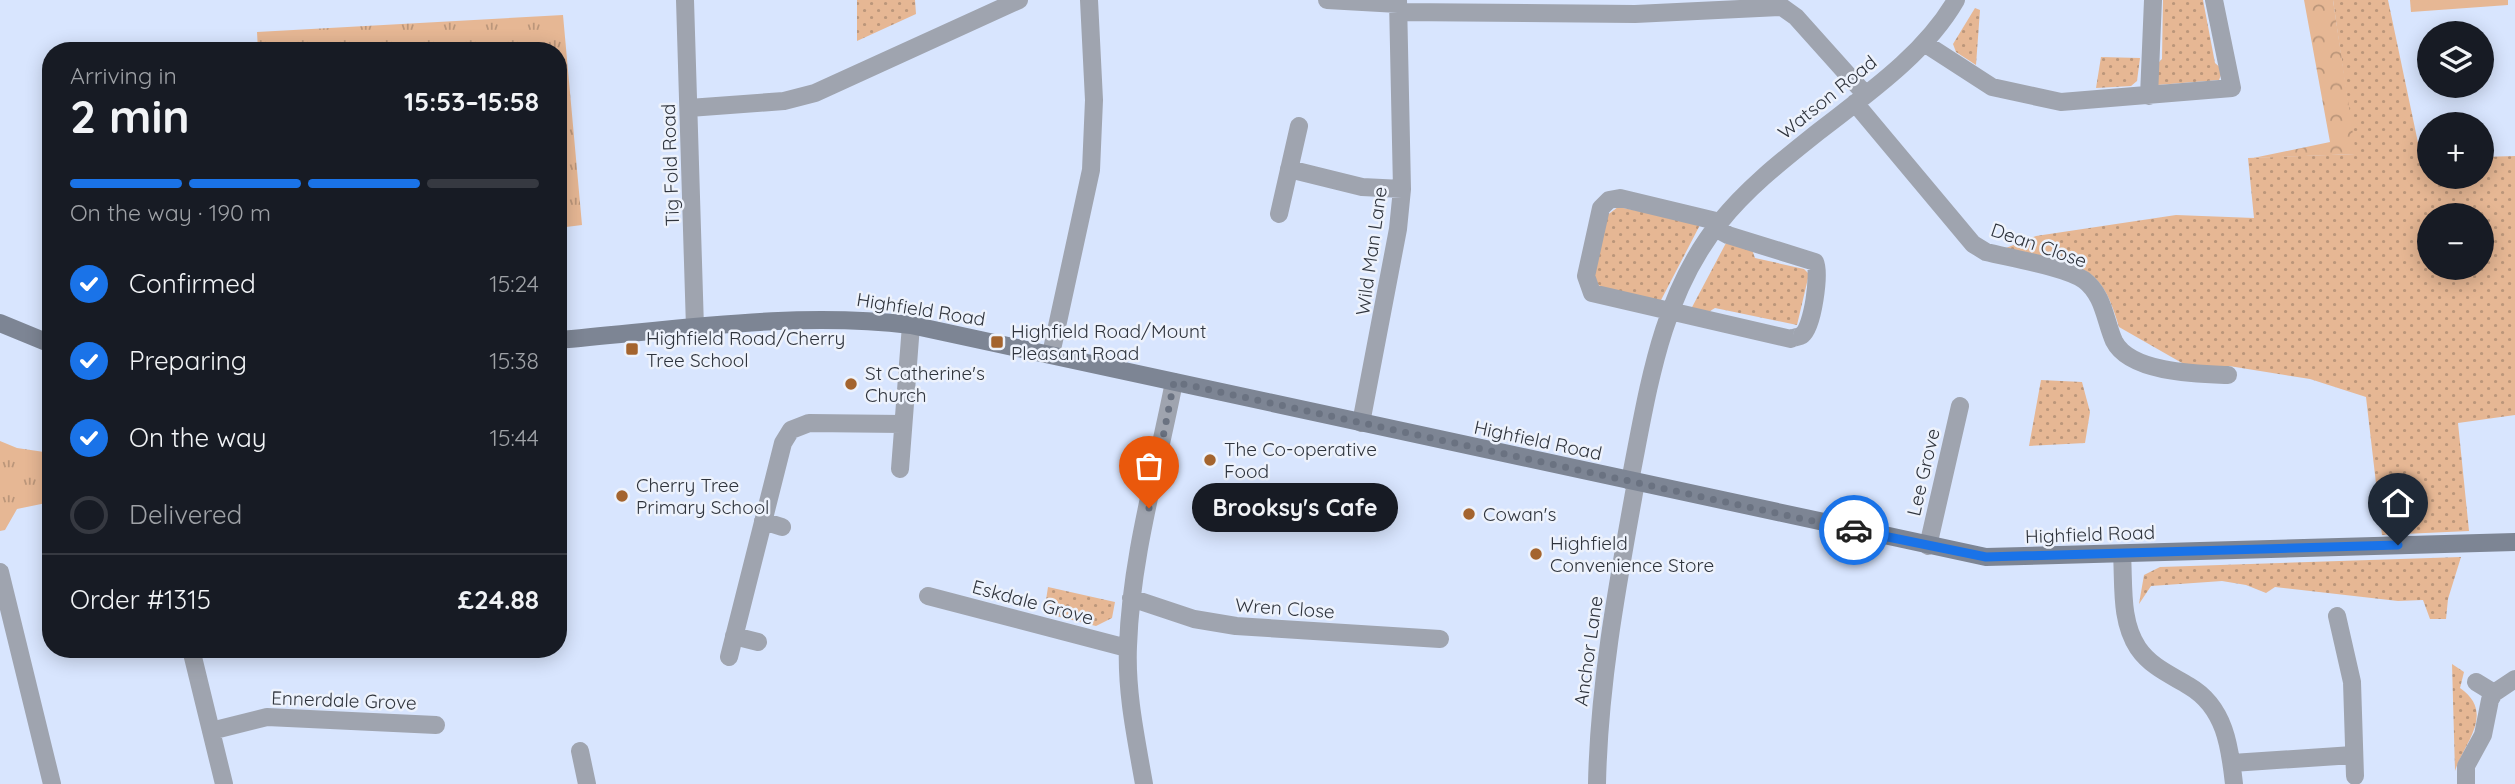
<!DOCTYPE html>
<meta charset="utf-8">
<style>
body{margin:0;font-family:Quicksand,sans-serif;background:#20242c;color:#f1f3f6;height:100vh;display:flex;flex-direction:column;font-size:26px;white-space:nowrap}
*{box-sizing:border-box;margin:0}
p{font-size:23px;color:#9ea1a6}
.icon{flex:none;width:38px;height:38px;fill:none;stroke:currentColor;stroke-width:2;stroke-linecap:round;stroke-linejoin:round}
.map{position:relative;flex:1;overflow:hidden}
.side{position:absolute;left:42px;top:42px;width:525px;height:616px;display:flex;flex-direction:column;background:#171b24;border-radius:28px;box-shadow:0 4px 18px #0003}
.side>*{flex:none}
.fabs{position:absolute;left:2417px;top:21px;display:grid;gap:14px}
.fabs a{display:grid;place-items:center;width:77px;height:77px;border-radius:50%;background:#171b24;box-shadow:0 4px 18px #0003;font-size:35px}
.pin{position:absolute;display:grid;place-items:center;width:60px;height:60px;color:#fff;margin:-72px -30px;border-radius:50% 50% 50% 0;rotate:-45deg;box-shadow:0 0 7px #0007}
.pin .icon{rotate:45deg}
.courier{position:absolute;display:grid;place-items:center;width:70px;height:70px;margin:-35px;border:5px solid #1a73e8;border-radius:50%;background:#fff;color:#222;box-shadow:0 2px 9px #0007}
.bubble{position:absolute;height:49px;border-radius:24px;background:#171b24;box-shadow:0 4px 18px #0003;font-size:23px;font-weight:700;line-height:49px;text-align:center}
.head em{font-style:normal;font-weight:700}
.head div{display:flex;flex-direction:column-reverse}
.head{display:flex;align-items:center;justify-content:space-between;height:119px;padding:0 28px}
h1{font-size:46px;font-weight:700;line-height:52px}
.bar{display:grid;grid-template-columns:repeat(4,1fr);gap:10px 7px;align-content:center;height:84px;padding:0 28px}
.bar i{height:9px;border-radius:5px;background:#363941}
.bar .active{background:#1a73e8}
.bar p{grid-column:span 4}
.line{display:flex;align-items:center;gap:18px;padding:0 28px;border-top:2px solid #363941}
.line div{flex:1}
ol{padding:0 28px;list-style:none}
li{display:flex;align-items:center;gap:21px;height:77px}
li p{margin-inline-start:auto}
li .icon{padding:7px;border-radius:50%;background:#1a73e8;color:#fff;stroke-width:4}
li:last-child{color:#9ea1a6}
li i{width:38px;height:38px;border:4px solid #363941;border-radius:50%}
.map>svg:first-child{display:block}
.grass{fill:url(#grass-dots);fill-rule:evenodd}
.forest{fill:url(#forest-crowns)}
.park{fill:url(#park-tufts)}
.garden{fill:#e6b794}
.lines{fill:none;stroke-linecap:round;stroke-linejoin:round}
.street{stroke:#9fa4af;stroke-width:18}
.secondary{stroke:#7d8594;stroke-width:18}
.done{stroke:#6a7281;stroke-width:7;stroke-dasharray:0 12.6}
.route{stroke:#1a73e8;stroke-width:9}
.poi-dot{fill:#a4642e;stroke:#edf2fc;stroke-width:2.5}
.labels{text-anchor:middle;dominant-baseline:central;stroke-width:5;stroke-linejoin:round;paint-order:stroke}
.street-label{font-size:19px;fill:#2f343d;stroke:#edf2fc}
.poi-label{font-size:19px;fill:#2f343d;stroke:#edf2fc;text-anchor:start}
</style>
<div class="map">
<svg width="2515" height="784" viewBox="0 0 2515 784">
<defs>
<pattern id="grass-dots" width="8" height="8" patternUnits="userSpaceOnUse" patternTransform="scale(1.75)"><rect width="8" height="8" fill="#e6b794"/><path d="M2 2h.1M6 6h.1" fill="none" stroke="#bb967a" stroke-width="1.8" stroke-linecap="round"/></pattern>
<pattern id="forest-crowns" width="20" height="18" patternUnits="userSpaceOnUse" patternTransform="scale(1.75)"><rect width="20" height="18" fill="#e6b794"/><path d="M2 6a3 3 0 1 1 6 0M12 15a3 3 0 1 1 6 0" fill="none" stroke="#bb967a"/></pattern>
<pattern id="park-tufts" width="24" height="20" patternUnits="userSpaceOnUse" patternTransform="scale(1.75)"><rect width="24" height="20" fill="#e6b794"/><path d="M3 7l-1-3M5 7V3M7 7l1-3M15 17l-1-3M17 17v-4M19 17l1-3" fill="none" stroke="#bb967a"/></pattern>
</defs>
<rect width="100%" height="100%" fill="#d8e5fe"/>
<!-- grass -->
<path class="grass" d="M857,0H915L916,14L857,41Z
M2163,0H2203L2215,63L2223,70L2219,80L2157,85L2153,68L2162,59Z
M2333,0H2388L2421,157L2429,158V177H2482V157L2515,156V415L2458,423L2469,531L2382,535L2366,397L2310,379L2229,366L2189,367L2119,327C2114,311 2108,290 2095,278C2079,261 2029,254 2006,248L2036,236L2176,215L2254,218L2248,158L2355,154ZM2429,215H2482V268H2429Z
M1975,8L1980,10L1976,65L1956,52L1953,44Z
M2101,57L2140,58L2137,81L2131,86L2096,88Z
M1618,207L1701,223L1659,304L1601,287L1595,282L1594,275L1606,216Z
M1726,243L1751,247L1755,258L1804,269L1809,274L1797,325L1715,308L1705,314L1690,311Z
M2041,380L2082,382L2090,412L2085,443L2029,446Z
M2461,557L2448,599L2446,619H2430L2423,600L2398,601L2275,587L2266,593L2246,585L2222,581L2151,586L2139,604L2144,575L2160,567Z
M1048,587L1115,602L1112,618L1096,626L1044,613Z
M2452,664L2464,672L2460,688C2496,713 2464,743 2455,771Z"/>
<!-- forest -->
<path class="forest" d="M2304,0H2333L2356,154L2253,158L2330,142Z"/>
<!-- park -->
<path class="park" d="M563,15L582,225L558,228V51H258L257,32Z
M0,441L17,448L51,453V502L17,509L5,530L0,531Z"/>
<!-- garden -->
<path class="garden" d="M2410,0H2508V5L2411,12Z"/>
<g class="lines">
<!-- street -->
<path class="street" d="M685,0L695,328
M1327,0L1398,4
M1398,12L1635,14L1782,7L1796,17L1865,94
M1924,43L1992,87L2061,102L2232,88L2214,0
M2149,96L2153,0
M1855,103L1973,244L1986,252C2010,258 2065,267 2084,280C2104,295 2105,321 2114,341C2130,373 2198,374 2228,375
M689,108L784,101L815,93L1019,0
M1289,169L1362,187L1402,189
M1279,214L1299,126
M1715,228L1728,235L1815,262C1820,273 1813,327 1802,335C1802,336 1792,338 1791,339L1592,293L1586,276L1601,208L1609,200L1620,198L1720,222
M1051,354L1091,170L1094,100L1089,0
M1361,423L1398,229L1402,189L1398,0
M900,469L911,325
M1630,481C1648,391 1660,296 1720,222C1748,187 1783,160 1818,132C1867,94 1925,54 1956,0
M763,521L782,527
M1928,546L1960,406
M2122,554C2124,585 2120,621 2138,648C2151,667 2171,675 2189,686C2225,707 2230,747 2234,784
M0,572L52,784
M928,596L1127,648
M1131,598L1194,619L1236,626L1440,639
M2337,616L2352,682L2355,776
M734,636L758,642
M191,649L224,784
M729,657L783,443L791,430L809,423L902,424
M2476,682L2494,693
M211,731L267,717L436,725
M580,751L587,784
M2232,763L2353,755
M1144,784C1136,738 1126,692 1128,646C1131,557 1157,469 1174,382
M1597,784C1599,682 1618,582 1636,482
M2466,784V766L2483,735L2490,700L2494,693L2515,679"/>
<!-- secondary -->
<path class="secondary" d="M0,323L51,344
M558,340C675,330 794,311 911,325L1986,557L2515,542"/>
</g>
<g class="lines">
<!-- done -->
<path class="done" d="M1149,508L1174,382L1854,530"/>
<!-- route -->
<path class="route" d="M1854,530L1986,557L2398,545"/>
</g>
<!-- markers -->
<g class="poi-dot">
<rect x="990" y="335" width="14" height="14" rx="3.5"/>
<rect x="625" y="342" width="14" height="14" rx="3.5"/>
<circle cx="851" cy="384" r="7"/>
<circle cx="1210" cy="460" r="7"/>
<circle cx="622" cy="496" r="7"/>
<circle cx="1469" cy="514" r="7"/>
<circle cx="1536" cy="554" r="7"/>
</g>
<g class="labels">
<!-- street labels -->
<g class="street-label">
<text transform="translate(1827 97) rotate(-39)">Watson Road</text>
<text transform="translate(670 165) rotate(-92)">Tig Fold Road</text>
<text transform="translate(2039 245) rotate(19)">Dean Close</text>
<text transform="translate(1371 251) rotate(-82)">Wild Man Lane</text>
<text transform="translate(921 309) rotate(9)">Highfield Road</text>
<text transform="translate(1538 440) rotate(12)">Highfield Road</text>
<text transform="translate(1923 472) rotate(-77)">Lee Grove</text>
<text transform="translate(2090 534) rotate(-2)">Highfield Road</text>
<text transform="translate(1033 602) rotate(15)">Eskdale Grove</text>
<text transform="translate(1285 608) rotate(4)">Wren Close</text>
<text transform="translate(1588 651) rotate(-82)">Anchor Lane</text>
<text transform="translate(344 700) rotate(2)">Ennerdale Grove</text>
</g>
<!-- poi labels -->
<g class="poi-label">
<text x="1011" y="331">Highfield Road/Mount<tspan x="1011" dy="22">Pleasant Road</tspan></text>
<text x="646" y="338">Highfield Road/Cherry<tspan x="646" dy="22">Tree School</tspan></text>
<text x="865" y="373">St Catherine's<tspan x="865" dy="22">Church</tspan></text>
<text x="1224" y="449">The Co-operative<tspan x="1224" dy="22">Food</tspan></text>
<text x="636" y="485">Cherry Tree<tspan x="636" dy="22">Primary School</tspan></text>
<text x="1483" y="514">Cowan's</text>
<text x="1550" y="543">Highfield<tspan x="1550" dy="22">Convenience Store</tspan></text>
</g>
</g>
</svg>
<div class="fabs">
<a><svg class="icon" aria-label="layers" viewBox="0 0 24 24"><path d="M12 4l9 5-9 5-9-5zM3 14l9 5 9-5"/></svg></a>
<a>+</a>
<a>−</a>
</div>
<div class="pin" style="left:1149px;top:508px;background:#ea580c"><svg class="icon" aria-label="bag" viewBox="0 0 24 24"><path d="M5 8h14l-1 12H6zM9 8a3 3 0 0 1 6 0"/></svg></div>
<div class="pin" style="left:2398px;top:545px;background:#1f2937"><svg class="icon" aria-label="home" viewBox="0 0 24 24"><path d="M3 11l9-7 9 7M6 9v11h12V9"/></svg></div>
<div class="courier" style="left:1854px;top:530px"><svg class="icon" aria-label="car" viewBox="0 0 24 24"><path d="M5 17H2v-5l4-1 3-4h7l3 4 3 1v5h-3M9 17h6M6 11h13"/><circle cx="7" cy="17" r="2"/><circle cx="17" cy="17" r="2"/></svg></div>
<div class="bubble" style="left:1192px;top:483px;width:206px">Brooksy's Cafe</div>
<section class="side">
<div class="head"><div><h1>2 min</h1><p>Arriving in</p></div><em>15:53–15:58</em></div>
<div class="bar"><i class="active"></i><i class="active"></i><i class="active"></i><i></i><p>On the way · 190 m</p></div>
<ol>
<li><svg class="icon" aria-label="check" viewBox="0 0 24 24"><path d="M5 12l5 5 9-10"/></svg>Confirmed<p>15:24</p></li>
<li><svg class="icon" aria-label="check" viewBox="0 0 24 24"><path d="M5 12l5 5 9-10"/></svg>Preparing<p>15:38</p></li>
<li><svg class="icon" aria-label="check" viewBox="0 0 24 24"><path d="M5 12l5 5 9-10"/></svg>On the way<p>15:44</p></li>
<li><i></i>Delivered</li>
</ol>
<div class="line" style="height:91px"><div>Order #1315</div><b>£24.88</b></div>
</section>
</div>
